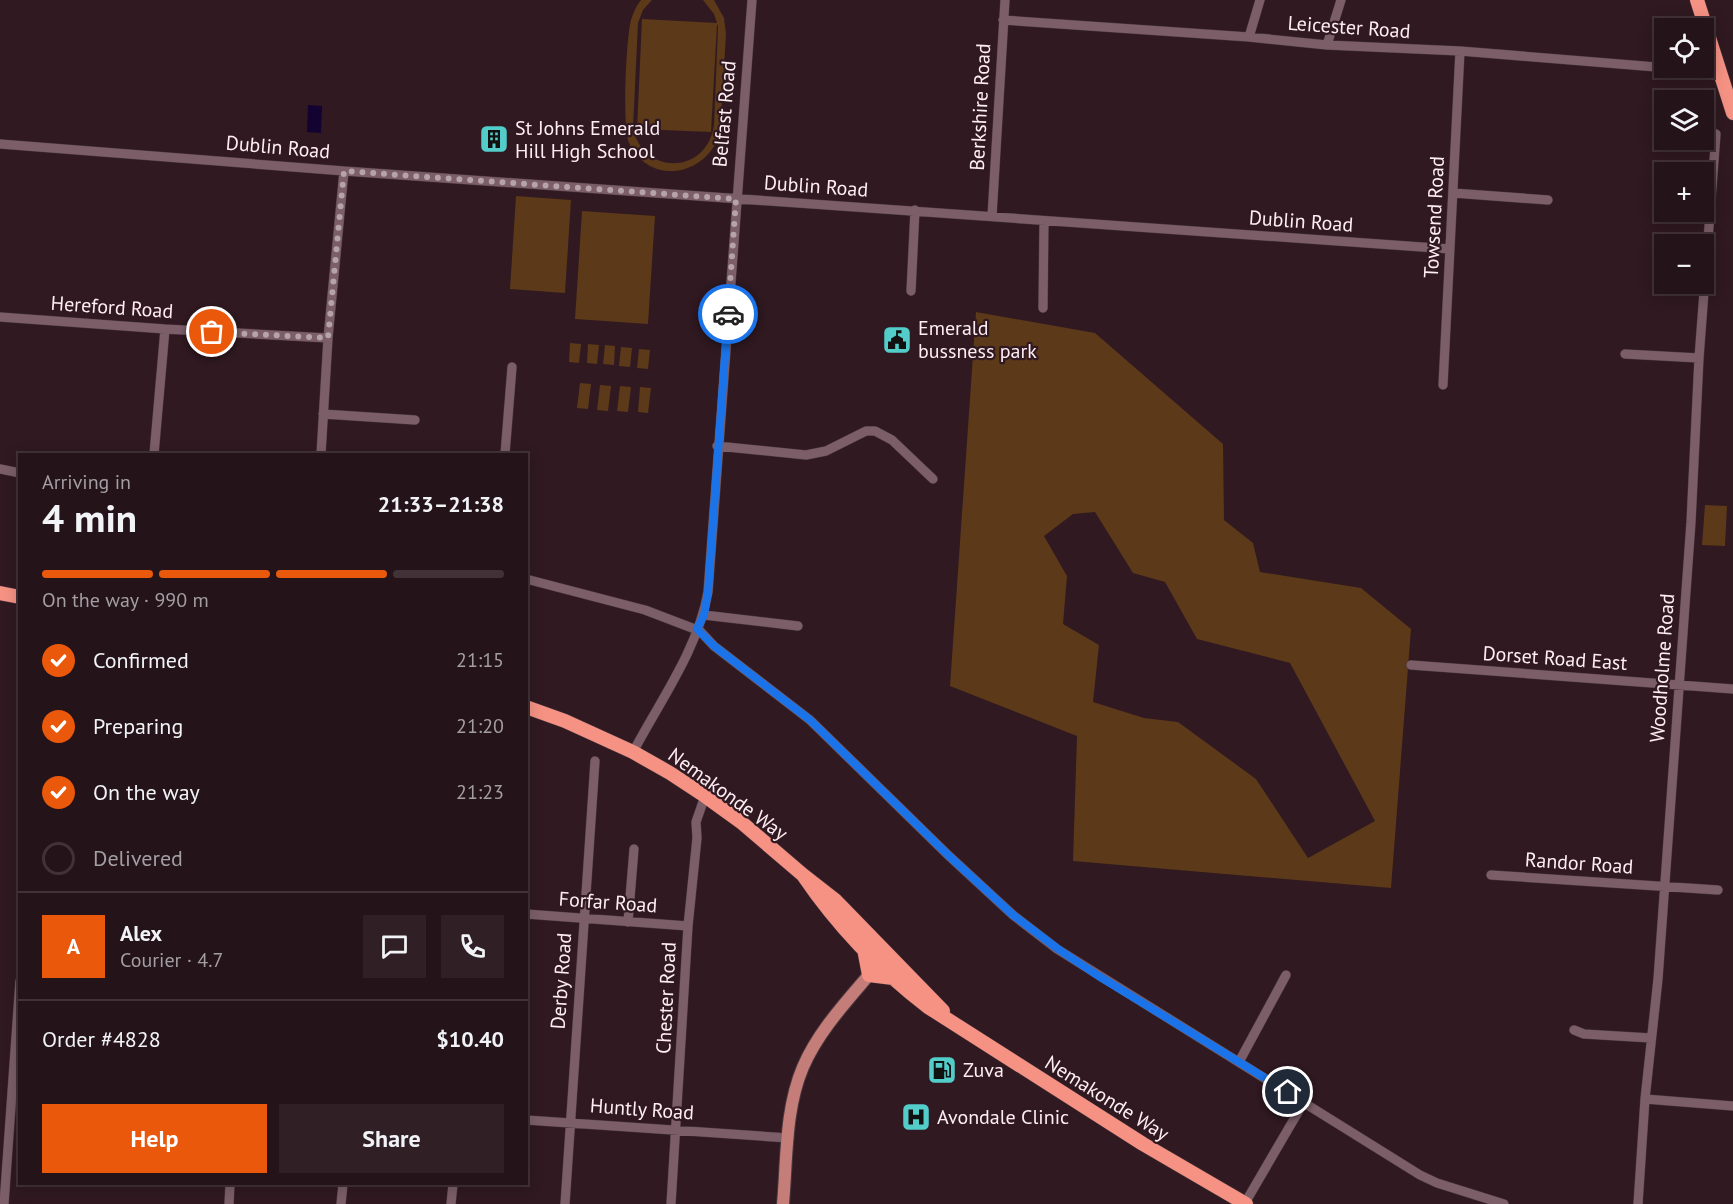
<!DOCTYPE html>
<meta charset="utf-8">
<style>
body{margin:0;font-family:"PT Sans",sans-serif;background:#302026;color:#f1f3f6;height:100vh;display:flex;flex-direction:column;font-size:22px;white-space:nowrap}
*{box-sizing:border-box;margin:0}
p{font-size:20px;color:#a39ea2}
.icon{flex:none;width:33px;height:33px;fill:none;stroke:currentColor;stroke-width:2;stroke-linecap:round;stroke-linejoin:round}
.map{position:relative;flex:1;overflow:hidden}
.side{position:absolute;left:18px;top:453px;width:510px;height:732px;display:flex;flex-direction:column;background:#241319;border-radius:0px;box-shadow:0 3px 15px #0003,0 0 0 2px #413238}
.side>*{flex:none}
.tools{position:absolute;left:1654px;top:18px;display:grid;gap:12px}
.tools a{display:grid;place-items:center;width:60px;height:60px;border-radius:0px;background:#241319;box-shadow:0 3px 15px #0003,0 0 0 2px #413238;font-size:30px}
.pin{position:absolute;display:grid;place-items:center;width:51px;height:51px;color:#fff;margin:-26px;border:3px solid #fff;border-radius:50%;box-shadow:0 2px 6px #0007}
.courier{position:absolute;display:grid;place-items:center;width:60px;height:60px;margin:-30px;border:4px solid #1a73e8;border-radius:50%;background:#fff;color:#222;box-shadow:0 2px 8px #0007}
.headline em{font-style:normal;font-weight:700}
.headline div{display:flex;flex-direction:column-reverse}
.headline{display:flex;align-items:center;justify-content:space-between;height:102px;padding:0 24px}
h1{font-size:39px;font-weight:700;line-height:45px}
.bar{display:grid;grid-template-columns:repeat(4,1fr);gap:9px 6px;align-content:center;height:72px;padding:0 24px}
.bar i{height:8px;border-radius:4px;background:#413238}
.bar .on{background:#ea580c}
.bar p{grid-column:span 4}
.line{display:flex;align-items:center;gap:15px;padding:0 24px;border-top:2px solid #413238}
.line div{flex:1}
.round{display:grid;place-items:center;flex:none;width:63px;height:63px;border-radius:0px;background:#302026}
ol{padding:0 24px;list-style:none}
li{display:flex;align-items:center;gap:18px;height:66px}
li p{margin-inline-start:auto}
li .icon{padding:6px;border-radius:50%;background:#ea580c;color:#fff;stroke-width:4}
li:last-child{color:#a39ea2}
li i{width:33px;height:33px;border:3px solid #413238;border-radius:50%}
.button{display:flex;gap:12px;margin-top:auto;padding:12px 24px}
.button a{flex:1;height:69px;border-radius:0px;background:#ea580c;color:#fff;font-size:24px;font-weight:700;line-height:69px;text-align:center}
.button a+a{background:#302026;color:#f1f3f6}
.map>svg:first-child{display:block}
.green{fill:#5b3919;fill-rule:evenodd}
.water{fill:#120330}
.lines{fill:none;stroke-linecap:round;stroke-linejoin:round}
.minor-casing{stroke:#4a373e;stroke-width:10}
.major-casing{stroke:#4a373e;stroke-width:14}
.highway-casing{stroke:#4a373e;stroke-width:15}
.minor{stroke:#7b5e68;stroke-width:9}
.major{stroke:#c47d79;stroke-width:12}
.highway{stroke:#f59284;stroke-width:14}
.done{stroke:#b6a3aa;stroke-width:6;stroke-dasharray:0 10.8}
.route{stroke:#1a73e8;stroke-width:8}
.labels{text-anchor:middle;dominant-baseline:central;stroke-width:4.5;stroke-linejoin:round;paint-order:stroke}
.street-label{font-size:20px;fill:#feeef3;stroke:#301921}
.poi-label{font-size:20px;fill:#feeef3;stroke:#301921;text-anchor:start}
</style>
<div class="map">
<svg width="1733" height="1204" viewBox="0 0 1733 1204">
<rect width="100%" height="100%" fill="#301921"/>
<!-- green -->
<path class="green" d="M641,0H652L643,10L638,23L633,128C643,176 707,175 714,125L718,27L717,24L711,132L637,129L642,19L717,23L714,14L703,0H714L724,18L726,34L720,133C707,176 650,187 629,143C622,128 626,39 631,20C633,13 636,6 641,0Z
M516,196L571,200L565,293L510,289Z
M582,211L655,216L648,324L575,319Z
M976,312L1095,333L1223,444L1224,520L1253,543L1260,572L1361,588L1411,629L1391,888L1073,861L1077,736L950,686ZM1095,512L1133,573L1165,582L1197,639L1290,663L1375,821L1308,858L1256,779L1178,722L1144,718L1093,702L1099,645L1063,624L1067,576L1044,536L1073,514Z
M570,343L581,344L579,363L569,362Z
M588,344L599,345L597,364L587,363Z
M605,345L615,346L614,365L603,364Z
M621,347L632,348L630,367L619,366Z
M639,349L650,350L648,369L637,368Z
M580,383L591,384L588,409L577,408Z
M600,385L611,386L608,411L597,410Z
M620,386L631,387L628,412L617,411Z
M640,387L651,388L648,413L638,412Z
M1705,505L1727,506L1725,546L1702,545Z"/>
<!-- water -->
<path class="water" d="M308,105L322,106L321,133L307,132Z"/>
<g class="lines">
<!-- minor casing -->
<g class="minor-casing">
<path id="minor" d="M1003,20L1249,37L1327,45L1460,51L1693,70
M1249,37L1260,0
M1327,45L1341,0
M0,144L344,171L1450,249
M1453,193L1548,200
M992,216L1005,0
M911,291L915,210
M1043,308L1044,221
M0,317L165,329L328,338
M1625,354L1699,358
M1443,385L1460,51
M323,414L415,420
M717,446L806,455L826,451L866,431H875L892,440L933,479
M154,454L165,329
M321,454L328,338L344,171
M505,454L512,367
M0,469L20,473
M526,579L645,610L700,631L714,646L810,720L948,855L1013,915L1057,949L1420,1175L1437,1183L1504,1204
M704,615L798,626
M1411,665L1733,689
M633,752C660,701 698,649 708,592L752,0
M1491,875L1718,890
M526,914L688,926
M628,922L634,849
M1574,1030L1584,1034L1651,1038
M1239,1062L1286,975
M1645,1099L1733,1106
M526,1120L789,1138
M1245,1203L1304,1102
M4,1204L20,981
M229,1204L230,1184
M341,1204L343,1184
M451,1204L453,1184
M565,1204L595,761
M671,1204L688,926L697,838L696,822L705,796
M1638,1204L1645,1099L1658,979L1691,522L1699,358L1716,134"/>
</g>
<!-- major casing -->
<g class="major-casing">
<path id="major" d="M783,1204C787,1159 785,1109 803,1067C819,1030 848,1000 874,969"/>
</g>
<!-- highway casing -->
<g class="highway-casing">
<path id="highway" d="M1697,0L1733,113
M0,593L20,597
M526,707L565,721L633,752L670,773L705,796L741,822L803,875L835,900L943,1011
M803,875C837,925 880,970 928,1007L1143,1144L1246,1204
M864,949L869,975L893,978"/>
</g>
<!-- minor -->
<use href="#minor" class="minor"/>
<!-- major -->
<use href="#major" class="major"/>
<!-- highway -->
<use href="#highway" class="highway"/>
</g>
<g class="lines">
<!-- done -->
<path class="done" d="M212,332L328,338L344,171L736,199L728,314"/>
<!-- route -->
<path class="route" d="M728,314L708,592L704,615L697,629L714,646L810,720L948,855L1013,915L1058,949L1097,975L1288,1092"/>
</g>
<!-- icons -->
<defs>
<g id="building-square" transform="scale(1.5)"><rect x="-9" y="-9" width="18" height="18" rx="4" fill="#53cdca" stroke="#301921"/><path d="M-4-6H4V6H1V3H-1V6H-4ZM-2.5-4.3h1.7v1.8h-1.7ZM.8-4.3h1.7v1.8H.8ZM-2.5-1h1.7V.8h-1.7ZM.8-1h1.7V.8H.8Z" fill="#111"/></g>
<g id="civic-square" transform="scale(1.5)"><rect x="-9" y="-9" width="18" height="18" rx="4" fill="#53cdca" stroke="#301921"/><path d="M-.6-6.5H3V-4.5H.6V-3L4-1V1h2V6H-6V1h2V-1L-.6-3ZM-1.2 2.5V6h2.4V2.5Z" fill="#111"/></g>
<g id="fuel-square" transform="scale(1.5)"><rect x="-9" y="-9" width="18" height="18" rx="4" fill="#53cdca" stroke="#301921"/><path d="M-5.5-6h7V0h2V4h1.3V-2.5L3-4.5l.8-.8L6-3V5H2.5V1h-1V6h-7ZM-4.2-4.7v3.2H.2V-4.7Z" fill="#111"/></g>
<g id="hospital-square" transform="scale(1.5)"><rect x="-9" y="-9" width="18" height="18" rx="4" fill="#53cdca" stroke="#301921"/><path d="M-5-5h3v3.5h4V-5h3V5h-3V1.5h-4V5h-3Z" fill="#111"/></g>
</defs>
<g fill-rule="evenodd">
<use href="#building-square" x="494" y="139"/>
<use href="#civic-square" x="897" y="340"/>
<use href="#fuel-square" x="942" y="1070"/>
<use href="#hospital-square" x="916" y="1117"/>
</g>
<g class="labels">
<!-- street labels -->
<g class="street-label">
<text transform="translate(1349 27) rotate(4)">Leicester Road</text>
<text transform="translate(980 107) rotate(-87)">Berkshire Road</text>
<text transform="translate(724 114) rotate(-85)">Belfast Road</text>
<text transform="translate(278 147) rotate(5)">Dublin Road</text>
<text transform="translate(816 186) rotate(4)">Dublin Road</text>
<text transform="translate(1434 217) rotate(-87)">Towsend Road</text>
<text transform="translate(1301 221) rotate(4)">Dublin Road</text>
<text transform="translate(112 307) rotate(4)">Hereford Road</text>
<text transform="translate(1555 658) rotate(4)">Dorset Road East</text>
<text transform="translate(1662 668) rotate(-86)">Woodholme Road</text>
<text transform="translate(728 794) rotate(36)">Nemakonde Way</text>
<text transform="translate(1579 863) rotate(4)">Randor Road</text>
<text transform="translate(608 902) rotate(4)">Forfar Road</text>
<text transform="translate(561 981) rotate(-86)">Derby Road</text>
<text transform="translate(666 998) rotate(-87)">Chester Road</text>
<text transform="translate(1107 1098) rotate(32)">Nemakonde Way</text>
<text transform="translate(642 1109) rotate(4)">Huntly Road</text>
</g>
<!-- poi labels -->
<g class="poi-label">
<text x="515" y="128">St Johns Emerald<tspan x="515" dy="23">Hill High School</tspan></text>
<text x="918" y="328">Emerald<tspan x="918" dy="23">bussness park</tspan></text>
<text x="963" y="1070">Zuva</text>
<text x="937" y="1117">Avondale Clinic</text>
</g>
</g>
</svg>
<div class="tools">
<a><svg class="icon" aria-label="locate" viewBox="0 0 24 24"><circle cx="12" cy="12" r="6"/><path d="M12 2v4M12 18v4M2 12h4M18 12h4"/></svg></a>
<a><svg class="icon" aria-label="layers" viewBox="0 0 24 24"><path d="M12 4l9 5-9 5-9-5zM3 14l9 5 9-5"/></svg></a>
<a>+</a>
<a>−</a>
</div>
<div class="pin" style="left:212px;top:332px;background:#ea580c"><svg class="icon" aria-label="bag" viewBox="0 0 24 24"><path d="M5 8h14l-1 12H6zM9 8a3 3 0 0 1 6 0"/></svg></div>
<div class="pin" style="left:1288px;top:1092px;background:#1f2937"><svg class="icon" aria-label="home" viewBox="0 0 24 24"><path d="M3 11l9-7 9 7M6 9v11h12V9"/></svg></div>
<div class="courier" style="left:728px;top:314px"><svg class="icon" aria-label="car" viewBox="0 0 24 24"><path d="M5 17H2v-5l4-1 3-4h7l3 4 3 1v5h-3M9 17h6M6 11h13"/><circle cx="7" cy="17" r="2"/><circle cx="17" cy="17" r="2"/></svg></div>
<section class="side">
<div class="headline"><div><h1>4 min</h1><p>Arriving in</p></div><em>21:33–21:38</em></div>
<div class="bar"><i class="on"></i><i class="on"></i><i class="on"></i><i></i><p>On the way · 990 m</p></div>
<ol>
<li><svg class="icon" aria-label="check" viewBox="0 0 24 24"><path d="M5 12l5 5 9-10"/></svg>Confirmed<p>21:15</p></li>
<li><svg class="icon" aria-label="check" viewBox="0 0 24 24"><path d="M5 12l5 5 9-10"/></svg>Preparing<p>21:20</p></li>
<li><svg class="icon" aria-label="check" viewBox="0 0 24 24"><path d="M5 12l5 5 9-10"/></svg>On the way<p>21:23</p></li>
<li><i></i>Delivered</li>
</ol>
<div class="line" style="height:108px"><b class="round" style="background:#ea580c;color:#fff">A</b><div><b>Alex</b><p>Courier · 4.7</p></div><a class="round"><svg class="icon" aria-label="chat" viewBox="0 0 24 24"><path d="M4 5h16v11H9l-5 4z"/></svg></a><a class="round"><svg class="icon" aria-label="phone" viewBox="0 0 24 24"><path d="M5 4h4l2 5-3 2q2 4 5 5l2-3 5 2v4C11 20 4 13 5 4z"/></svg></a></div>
<div class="line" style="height:78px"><div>Order #4828</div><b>$10.40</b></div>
<div class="button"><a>Help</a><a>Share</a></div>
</section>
</div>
